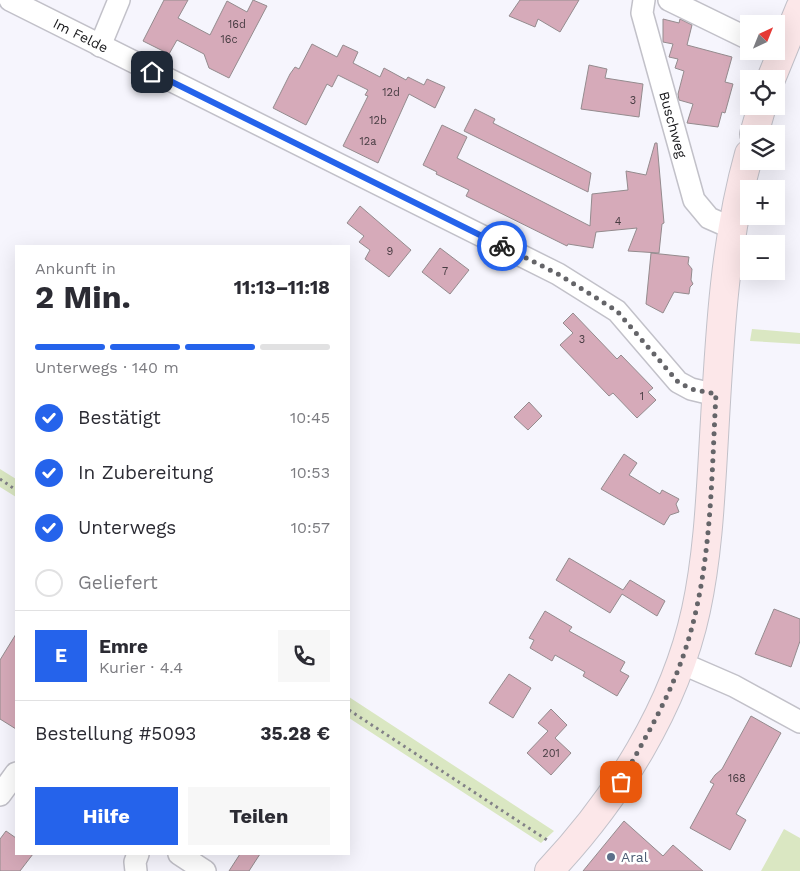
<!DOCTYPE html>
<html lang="de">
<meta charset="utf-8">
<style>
body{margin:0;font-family:"Work Sans",sans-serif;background:#f7f7f7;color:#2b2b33;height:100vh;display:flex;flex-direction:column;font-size:19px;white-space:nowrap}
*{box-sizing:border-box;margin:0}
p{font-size:16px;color:#7c7c81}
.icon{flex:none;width:28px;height:28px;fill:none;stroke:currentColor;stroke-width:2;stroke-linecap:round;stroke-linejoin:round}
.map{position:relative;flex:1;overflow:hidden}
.side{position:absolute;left:15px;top:245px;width:335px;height:610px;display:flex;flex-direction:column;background:#fff;border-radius:0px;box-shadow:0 5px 20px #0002}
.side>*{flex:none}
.needle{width:32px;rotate:43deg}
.buttons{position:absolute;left:740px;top:15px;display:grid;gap:10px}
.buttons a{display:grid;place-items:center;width:45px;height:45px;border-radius:0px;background:#fff;box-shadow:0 5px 20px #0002;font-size:25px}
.pin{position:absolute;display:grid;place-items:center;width:42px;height:42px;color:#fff;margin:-21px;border-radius:10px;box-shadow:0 2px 8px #0006}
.courier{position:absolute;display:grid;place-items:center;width:50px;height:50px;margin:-25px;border:4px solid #2563eb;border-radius:50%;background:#fff;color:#222;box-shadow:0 1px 6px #0007}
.summary em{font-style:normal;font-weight:700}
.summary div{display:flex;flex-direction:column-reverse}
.summary{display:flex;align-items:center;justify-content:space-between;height:85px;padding:0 20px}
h1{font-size:32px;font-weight:700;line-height:38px}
.bar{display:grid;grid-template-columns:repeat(4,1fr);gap:8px 5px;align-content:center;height:60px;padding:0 20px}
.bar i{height:6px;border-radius:4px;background:#e1e1e2}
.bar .on{background:#2563eb}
.bar p{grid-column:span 4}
.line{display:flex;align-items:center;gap:12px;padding:0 20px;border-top:1px solid #e1e1e2}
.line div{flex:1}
.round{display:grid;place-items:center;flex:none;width:52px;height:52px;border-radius:0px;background:#f7f7f7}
ol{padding:0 20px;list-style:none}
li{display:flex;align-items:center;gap:15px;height:55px}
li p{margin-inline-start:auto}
li .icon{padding:5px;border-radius:50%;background:#2563eb;color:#fff;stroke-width:4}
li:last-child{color:#7c7c81}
li i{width:28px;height:28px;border:2px solid #e1e1e2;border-radius:50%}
.cta{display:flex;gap:10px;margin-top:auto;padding:10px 20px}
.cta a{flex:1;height:58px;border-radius:0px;background:#2563eb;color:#fff;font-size:20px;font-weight:700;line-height:58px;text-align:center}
.cta a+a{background:#f7f7f7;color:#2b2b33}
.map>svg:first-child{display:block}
.green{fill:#dae7c2}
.building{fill:#d6aab9;stroke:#948b8e}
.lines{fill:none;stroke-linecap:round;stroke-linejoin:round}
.street-casing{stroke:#c2c1c9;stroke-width:24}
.secondary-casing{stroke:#c2c1c9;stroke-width:30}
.path{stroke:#828187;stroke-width:3;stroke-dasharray:2.5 4;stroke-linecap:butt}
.street{stroke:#fff;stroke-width:21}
.secondary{stroke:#fce7e9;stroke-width:28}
.done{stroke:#656569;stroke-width:5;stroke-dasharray:0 9}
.route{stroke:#2563eb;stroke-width:6}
.service-dot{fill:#5c6f8a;stroke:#fff;stroke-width:2}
.labels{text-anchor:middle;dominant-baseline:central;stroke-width:5;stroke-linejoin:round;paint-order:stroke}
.number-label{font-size:11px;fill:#473c42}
.street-label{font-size:14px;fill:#17171a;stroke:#fff}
.service-label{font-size:14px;fill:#4e5e75;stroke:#fff;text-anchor:start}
</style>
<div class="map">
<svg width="800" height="871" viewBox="0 0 800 871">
<rect width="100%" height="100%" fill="#f6f5fd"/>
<!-- green -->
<path class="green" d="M752,329L800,333V344L750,341Z
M0,469L16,479V497L0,487Z
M349,697L554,831L541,843L349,718Z
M784,829L800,838V871H761Z"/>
<!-- building -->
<path class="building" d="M164,0H188L178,18L210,35L227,1L247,12L253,0L267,6L229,78L209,68L204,54L177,40L169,54L143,41Z
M520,0H579L560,32L538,19L535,27L509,16Z
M663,19L679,23L680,19L692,25L687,45L732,57L725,82L733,84L725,113L722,112L718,127L687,123L693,104L679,100L678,94L684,71L675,68L678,59L669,57L673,44L663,42Z
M312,44L337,57L343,45L358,52L353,63L380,77L384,68L406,80L408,77L424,85L427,79L445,87L435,108L409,94L378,163L343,146L368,96L365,95L368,90L338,75L332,87L327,84L306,125L273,108L290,74L295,67L299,69Z
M589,65L607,69L605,78L643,84L639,117L581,109Z
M475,109L495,119L493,123L591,173L588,192L464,131Z
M442,125L467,137L457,158L590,226L592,194L628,190L626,171L646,175L655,143H657L664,223L662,224L659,253L628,251L637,228L596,232L593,248L568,244L567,246L466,196L469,190L436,174L437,172L423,165Z
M360,206L411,250L389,277L365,259L370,250L359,242L364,236L347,223Z
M440,248L469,270L450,294L422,272Z
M651,253L689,257L688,264L692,269L691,280L693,284L690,287L689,294L674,292L663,313L646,304Z
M573,313L617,359L621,355L653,388L648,392L656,400L637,418L613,393L609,396L560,345L573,333L563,323Z
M529,402L542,416L528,430L514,417Z
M624,454L637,463L629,475L660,494L662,490L679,499L676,504L679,512L670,515L664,525L601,489Z
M569,558L623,590L630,580L665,601L657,616L622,594L610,613L556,580Z
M774,609L800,619V641L791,667L755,654Z
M545,611L572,627L569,631L625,662L620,671L629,676L617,696L583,676L585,672L555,655L552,661L530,648L534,640L529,638Z
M16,634V729L0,719V660Z
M509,674L531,688L513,718L489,703Z
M551,709L567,725L555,738L571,753L551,775L527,753L548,731L538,723Z
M751,716L781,733L736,814L746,820L730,850L690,828L714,784L710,782L715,775L722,769Z
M624,821L663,856L673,845L703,871H583Z
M6,831L16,838V854H33L20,871H0V839Z
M240,854H260L249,871H229Z"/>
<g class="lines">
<!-- street casing -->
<g class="street-casing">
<g id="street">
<path id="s1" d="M10,0L558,274L617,311L678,382L691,389L716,395"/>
<path id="s2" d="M644,0L642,13L694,200L709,218L734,229"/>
<path d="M669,0L749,39"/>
<path d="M100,46L119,0"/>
<path d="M681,663L734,686L800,722"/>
<path d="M0,795L16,773"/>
<path d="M179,854L205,871"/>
<path d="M136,871L135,862L138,854"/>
</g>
</g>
<!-- secondary casing -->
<g class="secondary-casing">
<path id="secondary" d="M771,79L800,8
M754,134L762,106
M549,871C617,799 675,707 696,610C707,559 710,506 713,454C719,354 722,250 749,154"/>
</g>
<!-- path -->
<path class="path" d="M0,479L16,490
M349,710L547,840"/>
<!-- street -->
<use href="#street" class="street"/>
<!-- secondary -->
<use href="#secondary" class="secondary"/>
</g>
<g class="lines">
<!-- done -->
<path class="done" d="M502,246L558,274L617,311L678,382L691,389L716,394C711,483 712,578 681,662C666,704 642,743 621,782"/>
<!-- route -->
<path class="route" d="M152,72L502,246"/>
</g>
<!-- markers -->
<circle class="service-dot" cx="611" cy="857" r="5"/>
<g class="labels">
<!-- number labels -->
<g class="number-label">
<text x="237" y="24">16d</text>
<text x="229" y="39">16c</text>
<text x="391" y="92">12d</text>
<text x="633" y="100">3</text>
<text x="378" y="120">12b</text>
<text x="368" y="141">12a</text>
<text x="618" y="221">4</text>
<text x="390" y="251">9</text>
<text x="445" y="271">7</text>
<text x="582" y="339">3</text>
<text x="642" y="396">1</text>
<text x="551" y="753">201</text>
<text x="737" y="778">168</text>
</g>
<!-- street labels -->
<g class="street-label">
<text stroke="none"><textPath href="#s1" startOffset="79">Im Felde</textPath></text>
<text stroke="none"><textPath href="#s2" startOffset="129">Buschweg</textPath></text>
</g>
<!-- service labels -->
<g class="service-label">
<text x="621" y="857">Aral</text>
</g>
</g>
</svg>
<div class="buttons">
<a><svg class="needle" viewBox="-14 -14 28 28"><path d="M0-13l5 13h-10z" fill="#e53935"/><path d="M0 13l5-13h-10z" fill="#7c7c81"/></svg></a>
<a><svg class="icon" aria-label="locate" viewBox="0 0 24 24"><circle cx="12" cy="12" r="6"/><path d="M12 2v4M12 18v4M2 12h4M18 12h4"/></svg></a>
<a><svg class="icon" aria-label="layers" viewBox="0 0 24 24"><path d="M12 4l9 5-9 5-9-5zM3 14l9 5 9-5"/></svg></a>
<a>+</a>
<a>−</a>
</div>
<div class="pin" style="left:621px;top:782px;background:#ea580c"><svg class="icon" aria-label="bag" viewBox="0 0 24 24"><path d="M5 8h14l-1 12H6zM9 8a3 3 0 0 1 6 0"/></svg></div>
<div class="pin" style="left:152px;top:72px;background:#1f2937"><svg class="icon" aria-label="home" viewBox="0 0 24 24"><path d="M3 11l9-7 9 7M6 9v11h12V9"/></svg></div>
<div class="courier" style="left:502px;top:246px"><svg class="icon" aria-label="bike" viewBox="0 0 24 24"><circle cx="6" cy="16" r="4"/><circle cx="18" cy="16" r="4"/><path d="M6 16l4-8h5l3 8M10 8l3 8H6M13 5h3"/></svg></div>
<section class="side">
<div class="summary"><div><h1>2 Min.</h1><p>Ankunft in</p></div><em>11:13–11:18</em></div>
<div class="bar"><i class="on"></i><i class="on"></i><i class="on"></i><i></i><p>Unterwegs · 140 m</p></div>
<ol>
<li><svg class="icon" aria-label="check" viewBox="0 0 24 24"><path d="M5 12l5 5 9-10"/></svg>Bestätigt<p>10:45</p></li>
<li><svg class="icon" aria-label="check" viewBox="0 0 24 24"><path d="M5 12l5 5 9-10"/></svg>In Zubereitung<p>10:53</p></li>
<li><svg class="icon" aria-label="check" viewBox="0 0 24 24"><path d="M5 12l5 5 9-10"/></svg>Unterwegs<p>10:57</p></li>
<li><i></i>Geliefert</li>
</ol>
<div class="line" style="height:90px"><b class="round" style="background:#2563eb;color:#fff">E</b><div><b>Emre</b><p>Kurier · 4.4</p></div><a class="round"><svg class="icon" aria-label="phone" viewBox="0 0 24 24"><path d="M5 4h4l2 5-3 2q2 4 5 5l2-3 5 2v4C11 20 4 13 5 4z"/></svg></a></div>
<div class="line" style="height:65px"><div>Bestellung #5093</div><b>35.28 €</b></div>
<div class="cta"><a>Hilfe</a><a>Teilen</a></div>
</section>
</div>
